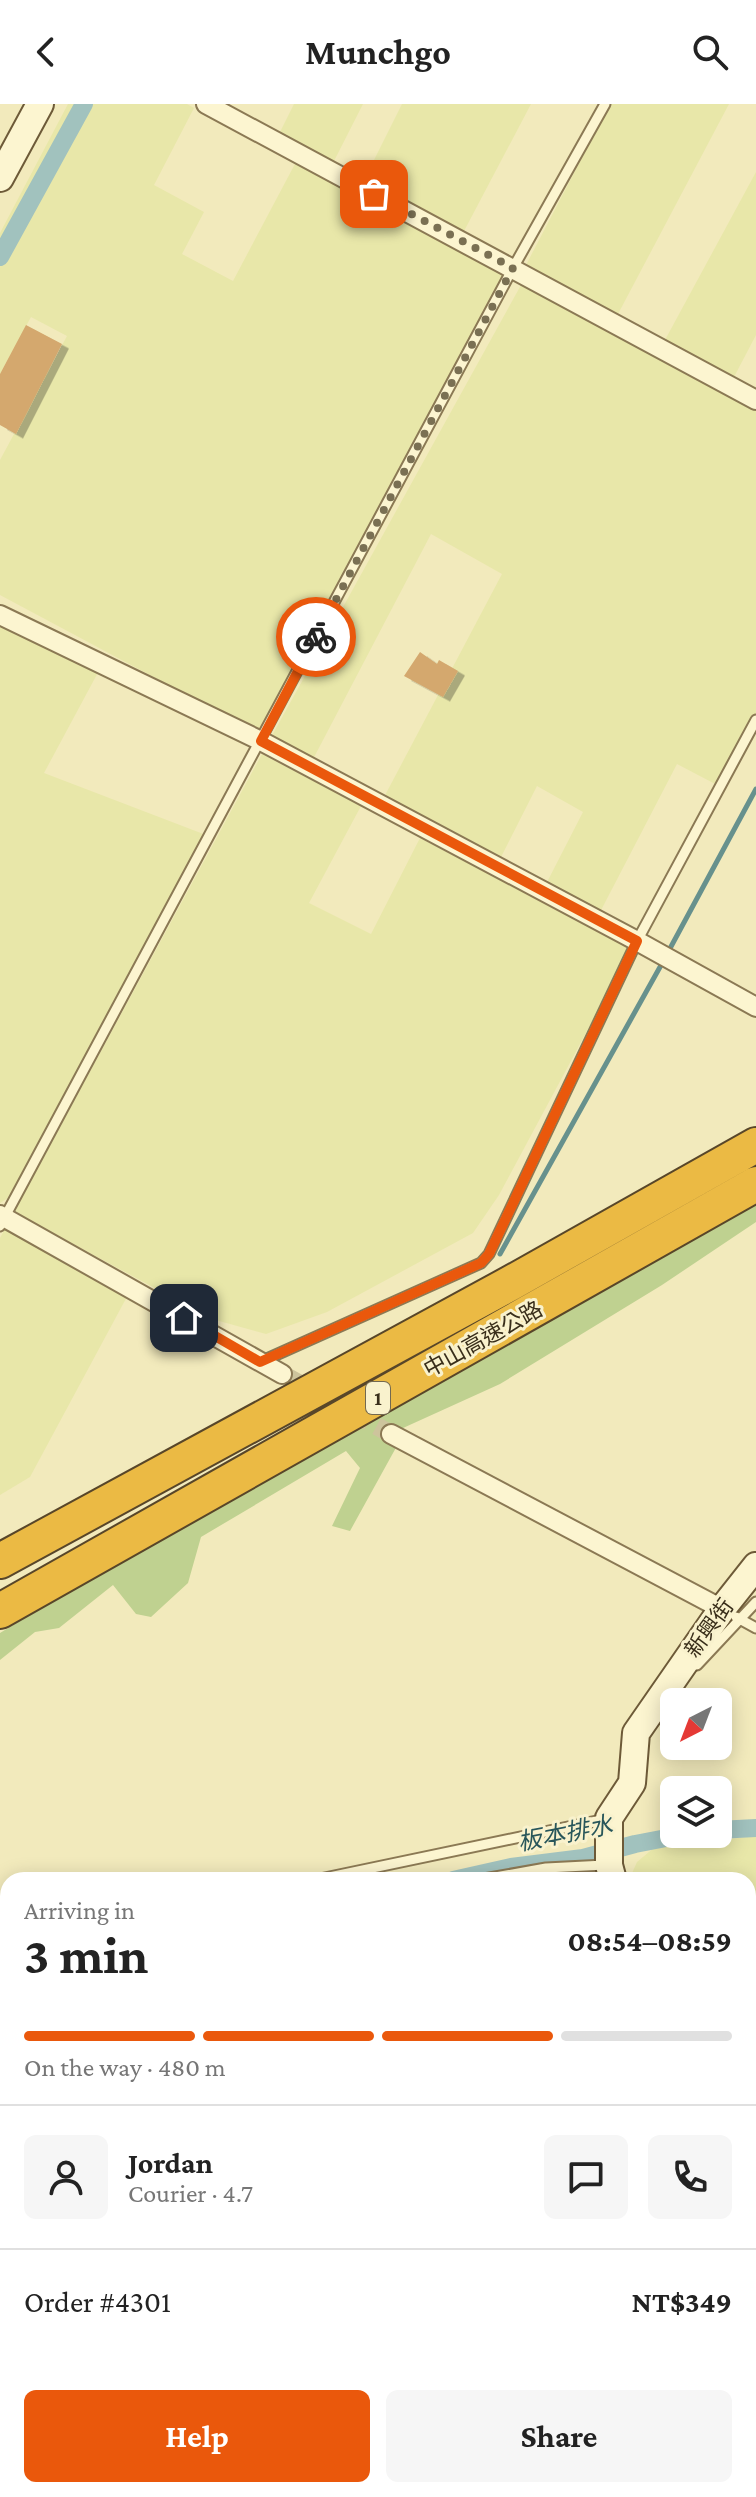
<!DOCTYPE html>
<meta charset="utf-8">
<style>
body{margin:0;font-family:"Crimson Pro","Noto Sans TC",serif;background:#f6f6f6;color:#222;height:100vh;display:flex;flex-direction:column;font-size:30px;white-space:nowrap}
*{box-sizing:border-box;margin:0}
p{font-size:26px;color:#767676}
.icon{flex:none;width:44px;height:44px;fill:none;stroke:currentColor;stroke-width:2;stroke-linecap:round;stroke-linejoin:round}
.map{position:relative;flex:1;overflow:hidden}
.panel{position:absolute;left:0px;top:1768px;width:756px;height:626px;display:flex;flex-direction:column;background:#fff;border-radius:24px 24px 0 0;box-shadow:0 4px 20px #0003}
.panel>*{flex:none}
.needle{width:52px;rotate:222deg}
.fabs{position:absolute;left:660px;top:1584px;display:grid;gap:16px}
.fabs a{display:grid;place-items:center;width:72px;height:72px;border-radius:12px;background:#fff;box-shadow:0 4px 20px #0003;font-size:40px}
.pin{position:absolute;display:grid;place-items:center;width:68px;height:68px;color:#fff;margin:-34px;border-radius:16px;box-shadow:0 4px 12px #0006}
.courier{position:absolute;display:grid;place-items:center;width:80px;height:80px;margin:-40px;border:6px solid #ea580c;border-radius:50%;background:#fff;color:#222;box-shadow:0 2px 10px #0007}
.summary em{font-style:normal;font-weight:700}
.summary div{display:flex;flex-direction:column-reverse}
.summary{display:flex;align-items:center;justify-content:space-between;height:136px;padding:0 24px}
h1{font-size:52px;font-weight:700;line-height:60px}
.bar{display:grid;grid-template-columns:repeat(4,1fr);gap:12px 8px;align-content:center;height:96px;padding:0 24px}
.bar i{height:10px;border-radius:6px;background:#e0e0e0}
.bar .on{background:#ea580c}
.bar p{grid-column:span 4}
.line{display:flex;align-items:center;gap:20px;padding:0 24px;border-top:2px solid #e0e0e0}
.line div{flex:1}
.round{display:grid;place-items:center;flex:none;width:84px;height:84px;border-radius:12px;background:#f6f6f6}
.primary-button{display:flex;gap:16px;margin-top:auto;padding:16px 24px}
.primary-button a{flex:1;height:92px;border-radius:12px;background:#ea580c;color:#fff;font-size:32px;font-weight:700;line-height:92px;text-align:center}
.primary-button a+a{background:#f6f6f6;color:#222}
header{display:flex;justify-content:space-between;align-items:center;height:104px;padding:0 24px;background:#fff;font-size:36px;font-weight:700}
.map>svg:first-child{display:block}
.farmland{fill:#e8e7a9}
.green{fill:#bfd190}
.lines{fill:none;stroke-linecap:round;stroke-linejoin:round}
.stream{stroke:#67918d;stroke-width:5}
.canal{stroke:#a1c2be;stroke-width:18}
.building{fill:#d4a86e;filter:url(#shadow)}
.street-tunnel{stroke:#cdc49c;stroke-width:18;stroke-dasharray:18 9;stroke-linecap:butt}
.lane-casing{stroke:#8b7954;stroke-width:13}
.street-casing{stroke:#8b7954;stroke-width:22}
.secondary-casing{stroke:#6d5a38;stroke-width:30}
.highway-casing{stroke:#584629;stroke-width:38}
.lane{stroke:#fcf5d0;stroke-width:9}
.street{stroke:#fcf5d0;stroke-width:18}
.secondary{stroke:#fcf5d0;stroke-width:26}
.highway{stroke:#ebba44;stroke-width:34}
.done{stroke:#7a7053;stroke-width:8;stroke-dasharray:0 14.4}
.route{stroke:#ea580c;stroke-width:10}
.labels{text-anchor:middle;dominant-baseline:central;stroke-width:6;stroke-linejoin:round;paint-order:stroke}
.shield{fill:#f9f2cd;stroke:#736950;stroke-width:2}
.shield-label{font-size:20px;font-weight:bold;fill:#392e1a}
.street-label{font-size:22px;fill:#392e1a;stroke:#f9f2cd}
.water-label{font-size:24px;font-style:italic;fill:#28565a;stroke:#f9f2cd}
</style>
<header><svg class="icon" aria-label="back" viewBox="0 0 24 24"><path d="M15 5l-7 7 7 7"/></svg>Munchgo<svg class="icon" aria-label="search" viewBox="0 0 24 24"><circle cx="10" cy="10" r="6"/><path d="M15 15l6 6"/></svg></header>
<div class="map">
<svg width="756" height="2393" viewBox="0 0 756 2393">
<defs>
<filter id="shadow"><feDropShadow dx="7" dy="4.5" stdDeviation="0" flood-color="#0004"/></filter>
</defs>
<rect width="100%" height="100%" fill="#f2eabc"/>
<!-- farmland -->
<path class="farmland" d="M68,0H187L194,4L154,81L204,108L182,150L233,177L296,58L506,169L260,630L0,491V356L67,232L31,213L0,270V129Z
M294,0H363L333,59L279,30Z
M402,0H531L463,129L364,76Z
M610,0H729L618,210L526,161Z
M756,68V231L734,273L665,236Z
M521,181L756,306V612L719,682L677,660L598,812L544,784L583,708L537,682L498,759L382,697L502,470L431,430L311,659L269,637Z
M0,508L102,561L44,669L206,731L8,1094L0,1099Z
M262,650L361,702L309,799L371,830L420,734L631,845L499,1091L473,1129L327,1208L266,1230L212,1215L14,1108Z
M6,1123L129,1189L30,1373L0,1391V1134Z
M726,1716L730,1735L756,1732V1918L748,1919V1776H629L637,1758L674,1727V1730H718V1717Z
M0,1988L8,1990V2328L0,2320Z
M748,2224L756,2230V2393H591L593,2386H748Z
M278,2386H570L569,2393H273Z"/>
<!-- green -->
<path class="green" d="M756,1098V1118L662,1181L500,1280L392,1329L398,1340L350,1427L332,1422L360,1364L346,1347L201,1433L188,1479L151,1513L136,1510L113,1481L59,1524L35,1528L0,1556V1529L33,1509Z"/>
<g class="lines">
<!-- stream -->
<path class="stream" d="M500,1150L660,863L756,685"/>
<!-- canal -->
<path class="canal" d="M0,153L84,0
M718,1726L756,1724
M453,1776L511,1763L583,1754L635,1740L687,1730
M2,1902L8,1901"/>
</g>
<!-- building -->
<path class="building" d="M26,221L62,240L16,330L0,321V270Z
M420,548L437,560L439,556L458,567L443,593L404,572Z"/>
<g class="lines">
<!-- street-tunnel -->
<path class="street-tunnel" d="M282,1270L391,1330"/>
<!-- lane casing -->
<g class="lane-casing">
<path id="lane" d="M0,1122L513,164L605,0
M260,1258L481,1159L489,1150L637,837L756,616
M736,1513L756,1524
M697,1561L756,1498
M315,1776L606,1715
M478,1776L546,1764L605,1761
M0,1855L8,1853
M0,1910L8,1907
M266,2386L276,2393"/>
</g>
<!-- street casing -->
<g class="street-casing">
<path id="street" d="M206,0L756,296
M0,511L261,637L637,837L756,903
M0,1111L282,1270
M391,1330L722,1505
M748,1937L756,1936"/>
</g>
<!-- secondary casing -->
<g class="secondary-casing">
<path id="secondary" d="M0,74L40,0
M613,1776L609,1761V1714L632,1679L636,1629L722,1505L756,1462
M581,2393L582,2386"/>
</g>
<!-- highway casing -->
<g class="highway-casing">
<path id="highway" d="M0,1457L511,1179L756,1041
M0,1507L756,1080"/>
</g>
<!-- lane -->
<use href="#lane" class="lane"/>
<!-- street -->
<use href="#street" class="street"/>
<!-- secondary -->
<use href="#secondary" class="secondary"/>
<!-- highway -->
<use href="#highway" class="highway"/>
</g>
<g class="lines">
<!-- done -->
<path class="done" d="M316,533L513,164L374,90"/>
<!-- route -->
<path class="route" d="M184,1214L260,1258L481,1159L489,1150L637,837L261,637L316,533"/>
</g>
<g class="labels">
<!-- shield labels -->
<rect class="shield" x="366" y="1278" width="24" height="32" rx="6"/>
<g class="shield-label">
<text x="378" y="1294">1</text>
</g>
<!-- street labels -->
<g class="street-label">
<text transform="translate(483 1235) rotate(-29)">中山高速公路</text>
<text transform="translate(709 1524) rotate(-54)">新興街</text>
</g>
<!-- water labels -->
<g class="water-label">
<text transform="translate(565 1729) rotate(-11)">板本排水</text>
</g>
</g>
</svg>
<div class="fabs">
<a><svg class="needle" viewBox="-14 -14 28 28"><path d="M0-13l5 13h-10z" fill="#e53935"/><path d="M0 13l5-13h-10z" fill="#767676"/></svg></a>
<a><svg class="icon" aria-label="layers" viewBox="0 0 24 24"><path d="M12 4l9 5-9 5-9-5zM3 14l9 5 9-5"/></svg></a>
</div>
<div class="pin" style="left:374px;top:90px;background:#ea580c"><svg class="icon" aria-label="bag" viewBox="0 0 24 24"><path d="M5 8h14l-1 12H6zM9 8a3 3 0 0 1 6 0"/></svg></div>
<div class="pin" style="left:184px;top:1214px;background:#1f2937"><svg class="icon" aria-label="home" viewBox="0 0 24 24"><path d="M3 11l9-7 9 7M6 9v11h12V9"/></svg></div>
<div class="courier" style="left:316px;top:533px"><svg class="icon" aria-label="bike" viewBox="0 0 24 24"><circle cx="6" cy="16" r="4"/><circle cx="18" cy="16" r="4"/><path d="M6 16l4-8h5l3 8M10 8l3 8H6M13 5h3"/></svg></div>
<section class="panel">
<div class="summary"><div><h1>3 min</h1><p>Arriving in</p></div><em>08:54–08:59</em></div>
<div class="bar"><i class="on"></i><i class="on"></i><i class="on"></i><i></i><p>On the way · 480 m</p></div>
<div class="line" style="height:144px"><a class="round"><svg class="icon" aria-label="person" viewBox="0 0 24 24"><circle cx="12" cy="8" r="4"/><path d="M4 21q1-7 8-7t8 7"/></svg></a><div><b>Jordan</b><p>Courier · 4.7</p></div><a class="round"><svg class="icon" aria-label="chat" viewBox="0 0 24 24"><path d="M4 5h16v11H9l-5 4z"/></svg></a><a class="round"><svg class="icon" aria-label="phone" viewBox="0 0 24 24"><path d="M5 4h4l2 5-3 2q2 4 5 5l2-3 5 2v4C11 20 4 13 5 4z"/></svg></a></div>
<div class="line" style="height:104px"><div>Order #4301</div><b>NT$349</b></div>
<div class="primary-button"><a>Help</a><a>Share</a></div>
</section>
</div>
